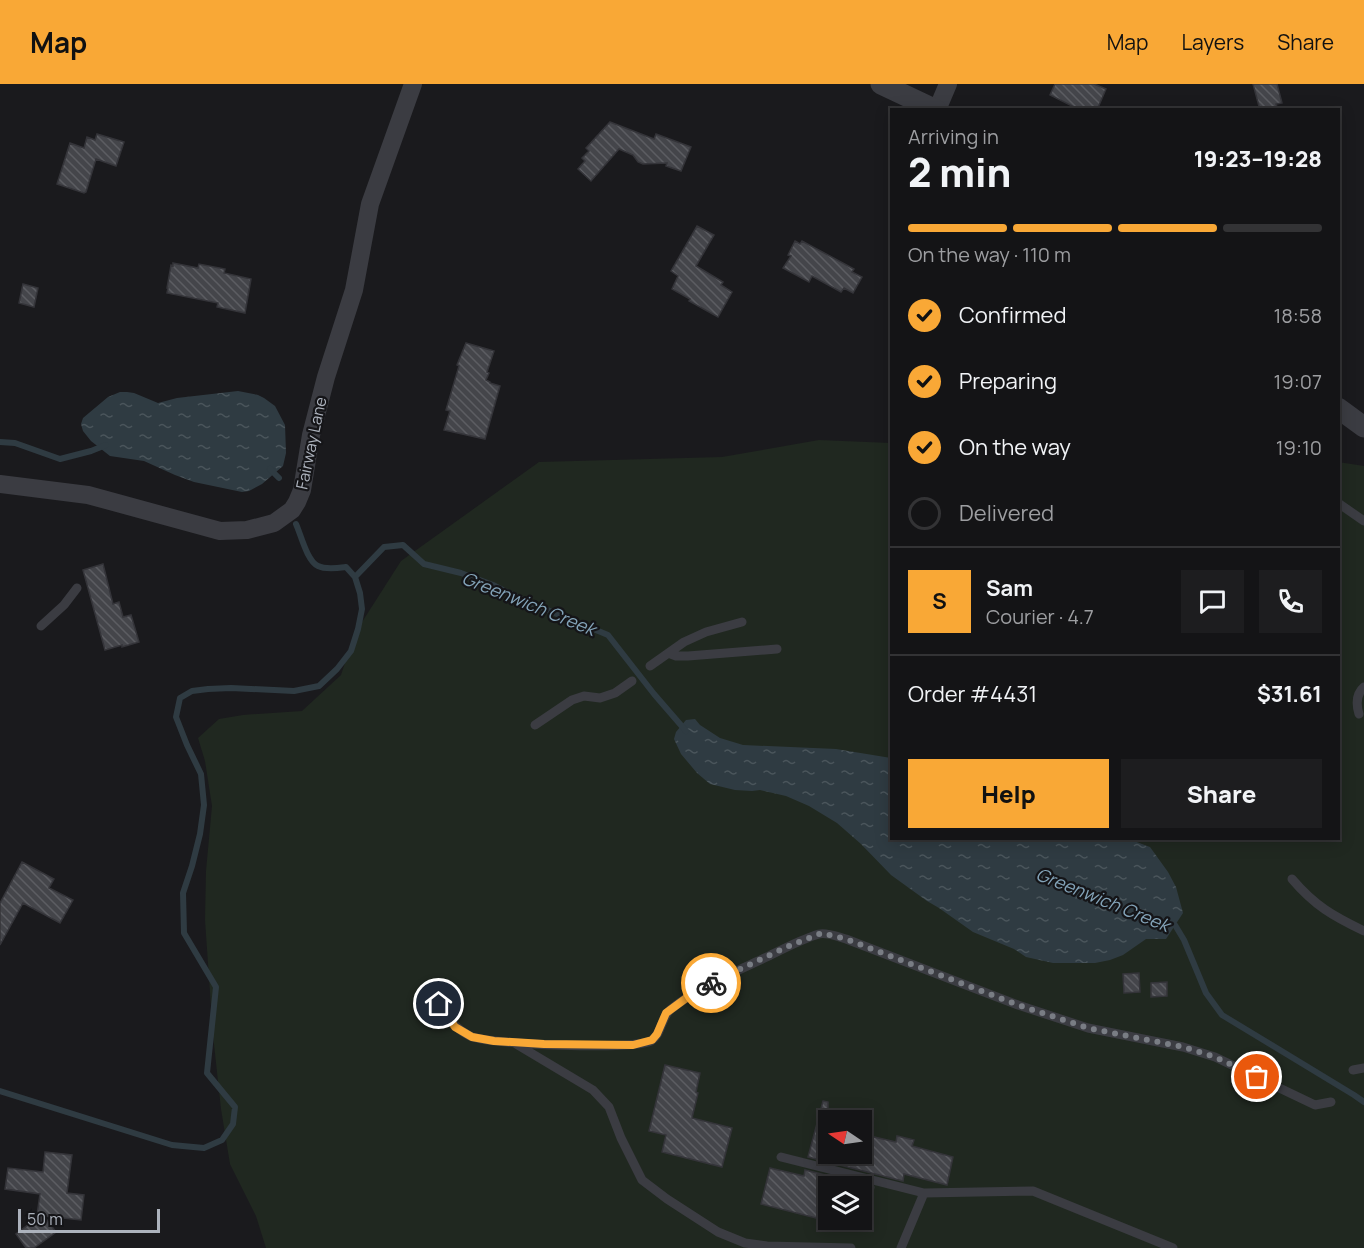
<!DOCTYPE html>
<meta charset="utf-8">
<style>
body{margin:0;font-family:Manrope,sans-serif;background:#1d1d1f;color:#f1f3f6;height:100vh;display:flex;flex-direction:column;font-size:22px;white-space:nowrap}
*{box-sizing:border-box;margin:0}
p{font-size:20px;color:#9d9ea1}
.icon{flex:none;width:33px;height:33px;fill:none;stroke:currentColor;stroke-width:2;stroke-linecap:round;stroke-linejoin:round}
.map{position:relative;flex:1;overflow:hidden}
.drawer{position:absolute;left:890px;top:24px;width:450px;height:732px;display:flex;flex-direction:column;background:#141416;border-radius:0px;box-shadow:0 3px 15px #0003,0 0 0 2px #333335}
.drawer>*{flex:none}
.needle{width:39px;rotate:283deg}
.controls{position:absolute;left:818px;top:1026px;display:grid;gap:12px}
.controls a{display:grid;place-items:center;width:54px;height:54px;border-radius:0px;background:#141416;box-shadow:0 3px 15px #0003,0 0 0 2px #333335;font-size:30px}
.scale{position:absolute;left:18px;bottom:15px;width:142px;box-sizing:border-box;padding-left:6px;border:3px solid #acb2bc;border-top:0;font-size:16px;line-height:21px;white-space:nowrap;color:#acb2bc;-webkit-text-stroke:4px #151518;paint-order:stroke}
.pin{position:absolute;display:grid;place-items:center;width:51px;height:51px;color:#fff;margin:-26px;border:3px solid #fff;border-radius:50%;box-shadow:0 2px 6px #0007}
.courier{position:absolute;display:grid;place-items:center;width:60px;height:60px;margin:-30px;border:4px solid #f9a836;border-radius:50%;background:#fff;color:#222;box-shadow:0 2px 8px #0007}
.summary em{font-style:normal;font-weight:800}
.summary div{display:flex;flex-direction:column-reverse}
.summary{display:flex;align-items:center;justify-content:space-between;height:102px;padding:0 18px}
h1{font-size:39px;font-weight:800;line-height:45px}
.bar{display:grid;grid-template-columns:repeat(4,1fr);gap:9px 6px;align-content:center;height:72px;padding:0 18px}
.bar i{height:8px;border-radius:4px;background:#333335}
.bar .selected{background:#f9a836}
.bar p{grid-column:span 4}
.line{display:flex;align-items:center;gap:15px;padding:0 18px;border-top:2px solid #333335}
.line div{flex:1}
.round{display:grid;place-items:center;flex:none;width:63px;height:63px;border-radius:0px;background:#1d1d1f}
ol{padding:0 18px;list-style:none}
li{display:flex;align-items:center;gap:18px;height:66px}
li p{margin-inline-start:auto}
li .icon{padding:6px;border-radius:50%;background:#f9a836;color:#111;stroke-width:4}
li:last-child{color:#9d9ea1}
li i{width:33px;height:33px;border:3px solid #333335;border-radius:50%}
.action{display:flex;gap:12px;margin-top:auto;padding:12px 18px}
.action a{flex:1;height:69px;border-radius:0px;background:#f9a836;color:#111;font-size:24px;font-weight:800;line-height:69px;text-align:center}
.action a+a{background:#1d1d1f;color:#f1f3f6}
header{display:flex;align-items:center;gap:36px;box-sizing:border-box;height:84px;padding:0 30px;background:#f9a836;color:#111}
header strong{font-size:28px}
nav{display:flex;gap:33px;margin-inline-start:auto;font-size:21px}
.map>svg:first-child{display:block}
.green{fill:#202820;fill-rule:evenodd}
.water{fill:url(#water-ripples)}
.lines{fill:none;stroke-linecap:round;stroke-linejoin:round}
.stream{stroke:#2f3b42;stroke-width:6}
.building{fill:url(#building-back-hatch);stroke:#343439;stroke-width:1.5}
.service{stroke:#3b3c42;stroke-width:9}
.minor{stroke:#3b3c42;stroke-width:18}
.tertiary{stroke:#3b3c42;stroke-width:21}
.done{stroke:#797d84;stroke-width:6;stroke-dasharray:0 10.8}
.route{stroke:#f9a836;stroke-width:8}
.labels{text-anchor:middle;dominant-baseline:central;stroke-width:4.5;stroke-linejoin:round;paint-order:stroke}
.street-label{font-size:16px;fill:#acb2bc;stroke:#151518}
.water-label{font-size:18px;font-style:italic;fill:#83a3b8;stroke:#151518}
</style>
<header>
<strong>Map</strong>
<nav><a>Map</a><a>Layers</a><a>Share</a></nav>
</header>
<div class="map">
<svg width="1364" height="1164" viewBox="0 0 1364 1164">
<defs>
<pattern id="water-ripples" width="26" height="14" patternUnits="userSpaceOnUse" patternTransform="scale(1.5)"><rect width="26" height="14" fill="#2f3b42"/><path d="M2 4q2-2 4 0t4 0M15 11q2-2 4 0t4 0" fill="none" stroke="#4a555b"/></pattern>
<pattern id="building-back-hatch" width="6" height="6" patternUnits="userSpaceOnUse" patternTransform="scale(1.5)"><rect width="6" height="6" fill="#44454a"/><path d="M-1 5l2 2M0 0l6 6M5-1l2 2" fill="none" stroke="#5c5d62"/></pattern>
</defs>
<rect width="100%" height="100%" fill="#1a1a1d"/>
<!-- green -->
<path class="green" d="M819,356L891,359V754H1338V378L1364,382V1164H266L256,1132L230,1080L221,1025L213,951L205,836L206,787L212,722L205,677L198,654L219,635L243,631L302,627L341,591L355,549L401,477L539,378L722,373ZM828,1036H861V1070H828ZM828,1102H861V1136H828Z"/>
<!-- water -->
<path class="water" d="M238,307L258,311L264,314L275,322L285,341L286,369L283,382L262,400L249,407L242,408L194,398L175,391L144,377L110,372L91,357L83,347L81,340L83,334L108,313L120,308H127L134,309L158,319L177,314Z
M695,635L700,641L720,654L743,661L836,665L891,674V754H1126L1150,763L1168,788L1176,803L1183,829L1166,855H1146L1123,871L1110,876L1095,879H1053L1026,873L1014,865L973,848L939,824L927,817L891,791L861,760L837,739L809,722L786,712L760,706L752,707L735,706L710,700L697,689L681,670L674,655L676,648L686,636Z"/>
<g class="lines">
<!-- stream -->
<path class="stream" d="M0,358L15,359L60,375L91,367L106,361
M270,385L279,394
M355,493L384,463L403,461L424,480L461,489L493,501L521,515L608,551L654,610L686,647
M1169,839L1175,841L1184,856L1206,909L1222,931L1354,1011L1364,1018
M0,1007L172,1061L204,1064L222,1056L233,1040L235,1023L207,989L216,903L184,849L183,809L192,782L200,750L204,721L201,690L187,661L176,633L180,614L192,607L208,605L231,604L294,607L319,602L337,585L351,567L358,545L362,525L360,509L355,493L346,483C338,484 326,486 318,482C307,477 301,451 296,440"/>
</g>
<!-- building -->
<path class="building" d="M1055,0H1094L1106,5L1097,26H1080L1050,11Z
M1253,0H1277L1282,19L1276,20L1278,26H1260Z
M610,38L654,55L656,50L691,63L681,87L666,82L667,79L643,80L638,78L633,71L619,65L591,97L578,85L585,77L582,74L589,67L586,64Z
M97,50L124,58L116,82L96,75L86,108L84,109L57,100L70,59L84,64L87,53L95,56Z
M697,142L714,151L696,182L723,198L721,201L732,208L718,233L689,217L690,215L672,205L678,192L671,187Z
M795,157L800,160L802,157L854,185L852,188L862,193L853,209L844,204L841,208L812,192L809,198L783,184L791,172L788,171Z
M173,179L198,184L199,180L225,185L224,189L251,195L245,229L217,223L218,219L167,209L168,204H167L171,181L173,182Z
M23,200L38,204L34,223L19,219Z
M466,259L494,267L487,288L489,289L486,296L490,298V299L500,302L485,355L444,346L450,327L446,326L459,282L457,281Z
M103,480L113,520L119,518L123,533L131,531L139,558L122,563V561L105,566L83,486Z
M22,778L54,795L49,804L73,816L60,839L23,819L0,861V819Z
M1139,889L1140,908L1124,909L1123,890Z
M1167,898V912L1151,913V899Z
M665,981L700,989L696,1008L698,1009L692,1034L732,1044L722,1083L662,1068L666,1051L649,1047Z
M823,1017L828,1018V1070H861V1050L896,1058L897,1052L914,1056L912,1062L953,1073L947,1101L904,1090L903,1097L808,1073Z
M45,1068L72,1071L67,1109L84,1111L81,1136L44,1132L56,1148L34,1164H26L16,1150L41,1131H37L40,1110L5,1105L8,1084L43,1088Z
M770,1084L804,1092L805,1086L874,1103L866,1134H861V1102H828V1137L761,1120Z"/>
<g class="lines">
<!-- service -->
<path class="service" d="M1338,419L1364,437
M41,542L64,521L77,504
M668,569L676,572H688L777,565
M650,582L684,558L706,548L742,538
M1359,630C1356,620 1356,610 1364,603
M535,641L572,616L584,612L600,614L615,609L632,597
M1292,795C1315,822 1333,832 1364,847
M439,920C449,934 454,944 470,952C489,961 633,966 651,957C661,951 661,934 670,926C699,902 735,888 769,872C785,864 802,855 819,850C827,848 838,853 846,855L1018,921L1088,944L1183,963L1215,973L1315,1021L1331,1018
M516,960L593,1006L609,1023L621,1054L642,1096L667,1115L718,1148L745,1159L767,1162L851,1164
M1353,986L1364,984
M781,1073L924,1109L1033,1107L1173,1164
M901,1164L924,1109"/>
<!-- minor -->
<path class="minor" d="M937,26L948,0
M0,400L88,411L220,447L247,446L274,439L292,426L297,418L302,406L311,351L326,293L354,206L370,120L413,0"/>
<!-- tertiary -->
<path class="tertiary" d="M881,0L936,26
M1338,324L1364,343"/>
</g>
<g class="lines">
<!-- done -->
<path class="done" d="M711,899L791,861L822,849L846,855L1018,921L1088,944L1183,963L1215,973L1257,993"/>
<!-- route -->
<path class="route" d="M439,920L455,943L472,953L494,957L544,960L633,961L652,956L657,950L666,929L685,915L711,899"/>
</g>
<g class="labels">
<!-- street labels -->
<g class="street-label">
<text transform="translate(311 359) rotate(-78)">Fairway Lane</text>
</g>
<!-- water labels -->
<g class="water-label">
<text transform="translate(529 519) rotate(22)">Greenwich Creek</text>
<text transform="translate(1103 815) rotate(22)">Greenwich Creek</text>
</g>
</g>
</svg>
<div class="controls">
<a><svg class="needle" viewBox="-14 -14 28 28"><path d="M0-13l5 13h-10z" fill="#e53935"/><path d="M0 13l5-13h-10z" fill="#9d9ea1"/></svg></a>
<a><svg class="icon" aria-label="layers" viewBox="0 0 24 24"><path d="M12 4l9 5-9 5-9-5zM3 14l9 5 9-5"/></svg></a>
</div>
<div class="scale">50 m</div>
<div class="pin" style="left:1257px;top:993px;background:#ea580c"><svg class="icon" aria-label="bag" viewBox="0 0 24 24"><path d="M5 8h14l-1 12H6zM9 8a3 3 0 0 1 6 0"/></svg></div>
<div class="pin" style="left:439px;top:920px;background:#1f2937"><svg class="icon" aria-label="home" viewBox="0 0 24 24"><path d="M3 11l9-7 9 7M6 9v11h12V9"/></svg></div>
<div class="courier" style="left:711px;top:899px"><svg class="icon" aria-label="bike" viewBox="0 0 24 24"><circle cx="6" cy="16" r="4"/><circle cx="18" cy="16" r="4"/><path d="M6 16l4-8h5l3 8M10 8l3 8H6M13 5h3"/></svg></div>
<section class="drawer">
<div class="summary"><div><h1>2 min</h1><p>Arriving in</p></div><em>19:23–19:28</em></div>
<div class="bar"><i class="selected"></i><i class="selected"></i><i class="selected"></i><i></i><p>On the way · 110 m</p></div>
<ol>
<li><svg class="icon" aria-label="check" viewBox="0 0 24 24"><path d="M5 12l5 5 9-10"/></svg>Confirmed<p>18:58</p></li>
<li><svg class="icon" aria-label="check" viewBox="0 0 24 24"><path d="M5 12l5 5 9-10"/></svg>Preparing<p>19:07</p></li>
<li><svg class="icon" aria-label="check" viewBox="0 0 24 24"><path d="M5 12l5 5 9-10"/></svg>On the way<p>19:10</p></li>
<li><i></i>Delivered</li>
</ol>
<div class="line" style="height:108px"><b class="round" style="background:#f9a836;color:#111">S</b><div><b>Sam</b><p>Courier · 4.7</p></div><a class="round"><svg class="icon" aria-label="chat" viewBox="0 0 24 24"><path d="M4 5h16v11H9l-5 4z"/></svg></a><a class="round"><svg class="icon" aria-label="phone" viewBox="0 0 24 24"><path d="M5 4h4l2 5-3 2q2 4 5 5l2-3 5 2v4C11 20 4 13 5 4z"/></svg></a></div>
<div class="line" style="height:78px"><div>Order #4431</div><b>$31.61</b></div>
<div class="action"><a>Help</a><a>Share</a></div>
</section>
</div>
